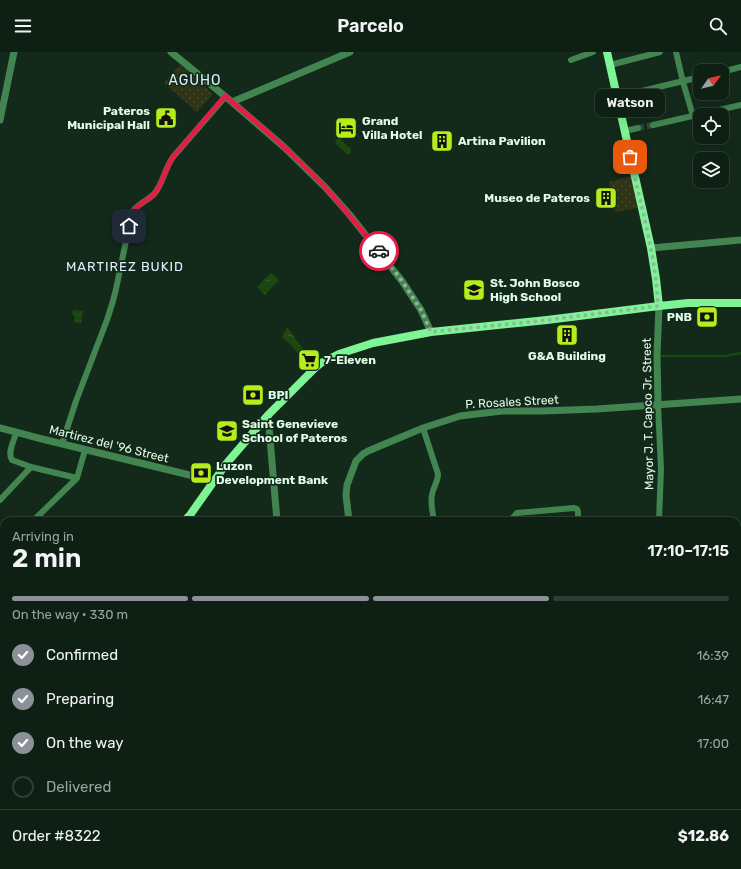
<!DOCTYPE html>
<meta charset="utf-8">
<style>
body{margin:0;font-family:Rubik,sans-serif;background:#17281d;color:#f1f3f6;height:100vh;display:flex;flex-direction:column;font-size:15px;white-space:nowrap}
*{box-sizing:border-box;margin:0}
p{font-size:13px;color:#9ba3a0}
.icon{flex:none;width:22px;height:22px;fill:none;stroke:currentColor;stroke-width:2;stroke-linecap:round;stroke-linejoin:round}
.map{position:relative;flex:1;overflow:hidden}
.panel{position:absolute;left:0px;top:465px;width:741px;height:352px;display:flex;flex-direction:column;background:#0e2014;border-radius:12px 12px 0 0;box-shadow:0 4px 16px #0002,0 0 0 1px #2e3e34}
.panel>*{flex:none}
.needle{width:26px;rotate:56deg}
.controls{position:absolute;left:693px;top:12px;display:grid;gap:8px}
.controls a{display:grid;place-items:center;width:36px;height:36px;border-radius:8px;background:#0e2014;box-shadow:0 4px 16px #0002,0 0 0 1px #2e3e34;font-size:20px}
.pin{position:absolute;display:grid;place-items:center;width:34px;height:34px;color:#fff;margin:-17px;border-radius:8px;box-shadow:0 2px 6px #0006}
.courier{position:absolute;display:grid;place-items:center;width:40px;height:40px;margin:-20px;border:3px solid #e11d48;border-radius:50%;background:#fff;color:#222;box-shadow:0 1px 5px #0007}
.bubble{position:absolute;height:28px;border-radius:8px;background:#0e2014;box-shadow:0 4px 16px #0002,0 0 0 1px #2e3e34;font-size:13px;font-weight:600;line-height:28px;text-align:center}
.overview em{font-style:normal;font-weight:600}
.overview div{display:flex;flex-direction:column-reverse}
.overview{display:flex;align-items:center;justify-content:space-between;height:68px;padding:0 12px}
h1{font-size:26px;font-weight:600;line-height:30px}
.bar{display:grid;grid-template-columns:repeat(4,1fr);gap:6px 4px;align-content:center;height:48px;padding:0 12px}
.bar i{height:5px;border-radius:3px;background:#2e3e34}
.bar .on{background:#8c9099}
.bar p{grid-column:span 4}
.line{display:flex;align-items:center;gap:10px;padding:0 12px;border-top:1px solid #2e3e34}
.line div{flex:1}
ol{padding:0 12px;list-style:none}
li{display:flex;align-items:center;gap:12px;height:44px}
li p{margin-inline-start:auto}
li .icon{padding:4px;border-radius:50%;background:#8c9099;color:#fff;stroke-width:4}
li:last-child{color:#9ba3a0}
li i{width:22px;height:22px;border:2px solid #2e3e34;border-radius:50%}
header{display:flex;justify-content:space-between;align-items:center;height:52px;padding:0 12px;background:#0e2014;font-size:18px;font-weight:600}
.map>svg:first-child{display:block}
.grass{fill:url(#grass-dots)}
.cemetery{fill:url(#cemetery-stones)}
.pitch{fill:#303417}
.water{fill:url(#water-ripples)}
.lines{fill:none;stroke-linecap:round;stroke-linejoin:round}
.stream{stroke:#1b4710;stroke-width:2.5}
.river{stroke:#1b4710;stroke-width:14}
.minor-tunnel{stroke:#324a3a;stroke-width:6;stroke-dasharray:6 3;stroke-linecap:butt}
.minor{stroke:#428550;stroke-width:6}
.tertiary{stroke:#428550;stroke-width:7}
.secondary{stroke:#7ef595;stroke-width:8}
.done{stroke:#98b2a0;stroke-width:4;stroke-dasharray:0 7.2}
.route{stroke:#e11d48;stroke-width:5}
.labels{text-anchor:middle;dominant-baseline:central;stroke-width:3.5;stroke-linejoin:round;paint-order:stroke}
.poi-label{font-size:12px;font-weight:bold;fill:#dffce7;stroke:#132a1b;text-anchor:start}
.street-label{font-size:12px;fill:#dffce7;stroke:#132a1b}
.neighbourhood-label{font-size:13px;letter-spacing:1px;fill:#e1eefd;stroke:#132a1b}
.quarter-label{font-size:14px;letter-spacing:1px;fill:#e1eefd;stroke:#132a1b}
</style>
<header><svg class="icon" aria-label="menu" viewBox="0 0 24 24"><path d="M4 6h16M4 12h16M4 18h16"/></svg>Parcelo<svg class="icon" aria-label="search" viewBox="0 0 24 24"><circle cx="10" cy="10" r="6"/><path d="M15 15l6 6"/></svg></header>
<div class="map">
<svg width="741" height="817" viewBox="0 0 741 817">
<defs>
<pattern id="grass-dots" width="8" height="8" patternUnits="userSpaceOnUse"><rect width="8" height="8" fill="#303417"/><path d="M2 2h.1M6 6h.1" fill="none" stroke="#44482e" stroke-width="1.8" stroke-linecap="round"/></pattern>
<pattern id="cemetery-stones" width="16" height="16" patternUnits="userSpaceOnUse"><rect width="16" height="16" fill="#303417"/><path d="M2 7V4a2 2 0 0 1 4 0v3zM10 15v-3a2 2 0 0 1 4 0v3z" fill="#44482e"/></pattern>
<pattern id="water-ripples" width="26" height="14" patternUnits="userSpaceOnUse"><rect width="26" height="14" fill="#1b4710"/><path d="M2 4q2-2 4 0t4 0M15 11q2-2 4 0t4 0" fill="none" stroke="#3c6233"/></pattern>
</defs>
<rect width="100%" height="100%" fill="#132a1b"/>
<!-- grass -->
<path class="grass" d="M180,13L213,42L197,60L164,31Z
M631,124L638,156L615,160L609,130Z"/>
<!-- cemetery -->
<path class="cemetery" d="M88,813H270L273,817H80Z"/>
<!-- pitch -->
<path class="pitch" d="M4,523V585L0,579V525Z"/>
<!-- water -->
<path class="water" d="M338,86L340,87L351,97V101L348,103L347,102L336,92L335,89Z
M271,221L279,228L265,243L257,235Z
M73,258L83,259L81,271L74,270L75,264L72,262Z
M287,275L303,297L298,301L290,292L282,285Z"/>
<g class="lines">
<!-- stream -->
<path class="stream" d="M660,304H725L741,301"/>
<!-- river -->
<path class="river" d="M387,813L390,817"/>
<!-- minor-tunnel -->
<path class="minor-tunnel" d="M638,76L653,73"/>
<!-- minor -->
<path class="minor" d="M676,0L683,30L693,64
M571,8L593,0
M610,13L660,0
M722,20L741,15
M617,45L700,25
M653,73L741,53
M625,79L638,76
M658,353L661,417L659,469
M423,376L438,422C438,430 433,435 432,443C430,451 433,461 434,469
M16,381C14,389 7,401 12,408L31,415
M62,392L76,349L107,268L113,249L116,237L131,165C132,161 134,157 137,155C142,150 150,147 155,141C163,131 165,116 173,105L225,45
M0,448L31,415L77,426
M33,469L77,426L85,398
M510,469L517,461L574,456L577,457L578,460V469
M0,501L4,497
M737,524L738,518
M737,608L741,609
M737,738H741
M737,781L741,749
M443,813L445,817
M528,813V817
M566,813L567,817
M303,817L307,813
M340,817L344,813"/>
<!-- tertiary -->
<path class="tertiary" d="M171,0L232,50L284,95L325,135L349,162L402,229L421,258L431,280
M232,50L350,0
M0,68L14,0
M651,196L741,188
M658,353L657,303L659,254
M268,363L277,469
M0,376L42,387L214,429
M349,469L346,443L347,433L356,409L363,402L368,399L423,376L460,364L502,359H542L597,357L741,347
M0,789L4,782
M356,813L359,817"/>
<!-- secondary -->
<path class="secondary" d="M607,0L651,196L656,227L659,254
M184,469L190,463L226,412L268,363L315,316L321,311L339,302L373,291L431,280L547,268L659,254L688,251H741
M0,612L4,609"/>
</g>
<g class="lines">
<!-- done -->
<path class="done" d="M379,199L402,229L421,258L431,280L547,268L658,254C656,204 641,154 630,105"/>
<!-- route -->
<path class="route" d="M129,174C131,161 134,156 145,149C149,147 152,144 155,141C163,131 165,116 173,105L225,44C260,73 295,103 325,135C344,156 361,178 379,199"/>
</g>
<!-- icons -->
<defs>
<g id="civic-square" transform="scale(1.15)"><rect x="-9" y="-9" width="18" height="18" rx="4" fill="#b4ed1b" stroke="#132a1b"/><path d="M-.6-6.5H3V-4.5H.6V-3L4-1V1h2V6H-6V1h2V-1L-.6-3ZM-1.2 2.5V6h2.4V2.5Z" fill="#111"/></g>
<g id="hotel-square" transform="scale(1.15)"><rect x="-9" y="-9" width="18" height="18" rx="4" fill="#b4ed1b" stroke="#132a1b"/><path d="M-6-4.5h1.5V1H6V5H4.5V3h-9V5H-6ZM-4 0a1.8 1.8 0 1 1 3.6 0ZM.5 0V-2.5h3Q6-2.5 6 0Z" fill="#111"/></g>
<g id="building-square" transform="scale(1.15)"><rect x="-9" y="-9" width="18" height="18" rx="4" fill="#b4ed1b" stroke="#132a1b"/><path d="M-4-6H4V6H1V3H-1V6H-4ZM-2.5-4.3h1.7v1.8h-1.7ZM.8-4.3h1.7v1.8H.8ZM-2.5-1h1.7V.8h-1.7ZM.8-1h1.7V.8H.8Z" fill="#111"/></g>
<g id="school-square" transform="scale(1.15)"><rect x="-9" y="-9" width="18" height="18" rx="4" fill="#b4ed1b" stroke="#132a1b"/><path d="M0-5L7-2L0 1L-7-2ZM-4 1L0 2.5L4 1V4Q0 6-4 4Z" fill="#111"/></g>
<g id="bank-square" transform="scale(1.15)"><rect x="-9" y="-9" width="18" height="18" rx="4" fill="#b4ed1b" stroke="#132a1b"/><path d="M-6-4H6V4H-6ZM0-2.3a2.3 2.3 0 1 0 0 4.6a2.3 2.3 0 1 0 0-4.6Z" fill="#111"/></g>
<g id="supermarket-square" transform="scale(1.15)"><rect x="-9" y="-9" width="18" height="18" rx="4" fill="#b4ed1b" stroke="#132a1b"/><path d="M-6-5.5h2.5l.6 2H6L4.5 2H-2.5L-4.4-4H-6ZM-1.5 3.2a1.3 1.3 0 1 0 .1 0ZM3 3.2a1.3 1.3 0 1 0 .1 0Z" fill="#111"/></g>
</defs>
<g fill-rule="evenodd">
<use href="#civic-square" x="166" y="66"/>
<use href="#hotel-square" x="346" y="76"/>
<use href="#building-square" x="442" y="89"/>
<use href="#building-square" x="606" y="146"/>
<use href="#school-square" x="474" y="238"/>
<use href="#bank-square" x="707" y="265"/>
<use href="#building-square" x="567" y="283"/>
<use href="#supermarket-square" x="309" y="308"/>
<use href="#bank-square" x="253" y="343"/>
<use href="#school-square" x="227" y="379"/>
<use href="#bank-square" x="201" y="421"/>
</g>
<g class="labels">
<!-- poi labels -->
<g class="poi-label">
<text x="150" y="59" text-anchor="end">Pateros<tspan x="150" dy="14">Municipal Hall</tspan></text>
<text x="362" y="69">Grand<tspan x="362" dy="14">Villa Hotel</tspan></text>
<text x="458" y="89">Artina Pavilion</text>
<text x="590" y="146" text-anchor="end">Museo de Pateros</text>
<text x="490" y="231">St. John Bosco<tspan x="490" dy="14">High School</tspan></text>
<text x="692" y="265" text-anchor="end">PNB</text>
<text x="567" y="304" text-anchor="middle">G&amp;A Building</text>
<text x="324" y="308">7-Eleven</text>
<text x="268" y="343">BPI</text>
<text x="242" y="372">Saint Genevieve<tspan x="242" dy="14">School of Pateros</tspan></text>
<text x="216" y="414">Luzon<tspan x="216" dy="14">Development Bank</tspan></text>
</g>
<!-- street labels -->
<g class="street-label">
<text transform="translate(512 350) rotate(-3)">P. Rosales Street</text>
<text transform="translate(648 362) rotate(-91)">Mayor J. T. Capco Jr. Street</text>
<text transform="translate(109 392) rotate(14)">Martirez del '96 Street</text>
</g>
<!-- neighbourhood labels -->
<g class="neighbourhood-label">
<text x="125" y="214">MARTIREZ BUKID</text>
</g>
<!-- quarter labels -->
<g class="quarter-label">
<text x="195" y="28">AGUHO</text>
</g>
</g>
</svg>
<div class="controls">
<a><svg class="needle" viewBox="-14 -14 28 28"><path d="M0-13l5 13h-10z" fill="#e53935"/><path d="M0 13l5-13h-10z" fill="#9ba3a0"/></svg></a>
<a><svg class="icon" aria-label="locate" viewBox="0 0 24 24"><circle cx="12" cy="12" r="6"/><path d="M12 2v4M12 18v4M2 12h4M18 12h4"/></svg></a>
<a><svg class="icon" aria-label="layers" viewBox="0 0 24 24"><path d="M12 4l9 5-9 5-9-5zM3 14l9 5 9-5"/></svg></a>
</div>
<div class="pin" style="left:630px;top:105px;background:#ea580c"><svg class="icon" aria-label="bag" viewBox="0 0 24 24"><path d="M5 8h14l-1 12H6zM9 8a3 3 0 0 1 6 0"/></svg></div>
<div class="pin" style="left:129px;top:174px;background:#1f2937"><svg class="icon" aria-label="home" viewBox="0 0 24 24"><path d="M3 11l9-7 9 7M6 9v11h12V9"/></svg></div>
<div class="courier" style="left:379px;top:199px"><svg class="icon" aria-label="car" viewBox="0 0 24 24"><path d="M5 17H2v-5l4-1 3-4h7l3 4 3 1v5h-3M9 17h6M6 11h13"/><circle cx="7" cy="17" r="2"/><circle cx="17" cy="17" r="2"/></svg></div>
<div class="bubble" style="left:595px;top:37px;width:70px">Watson</div>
<section class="panel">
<div class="overview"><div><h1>2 min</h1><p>Arriving in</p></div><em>17:10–17:15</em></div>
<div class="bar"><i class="on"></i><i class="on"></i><i class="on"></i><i></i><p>On the way · 330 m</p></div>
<ol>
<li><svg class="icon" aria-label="check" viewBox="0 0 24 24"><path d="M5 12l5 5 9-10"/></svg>Confirmed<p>16:39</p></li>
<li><svg class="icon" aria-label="check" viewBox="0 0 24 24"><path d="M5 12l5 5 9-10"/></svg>Preparing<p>16:47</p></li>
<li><svg class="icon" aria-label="check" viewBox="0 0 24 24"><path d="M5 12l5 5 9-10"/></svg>On the way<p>17:00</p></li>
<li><i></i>Delivered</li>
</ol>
<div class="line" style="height:52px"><div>Order #8322</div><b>$12.86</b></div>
</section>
</div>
